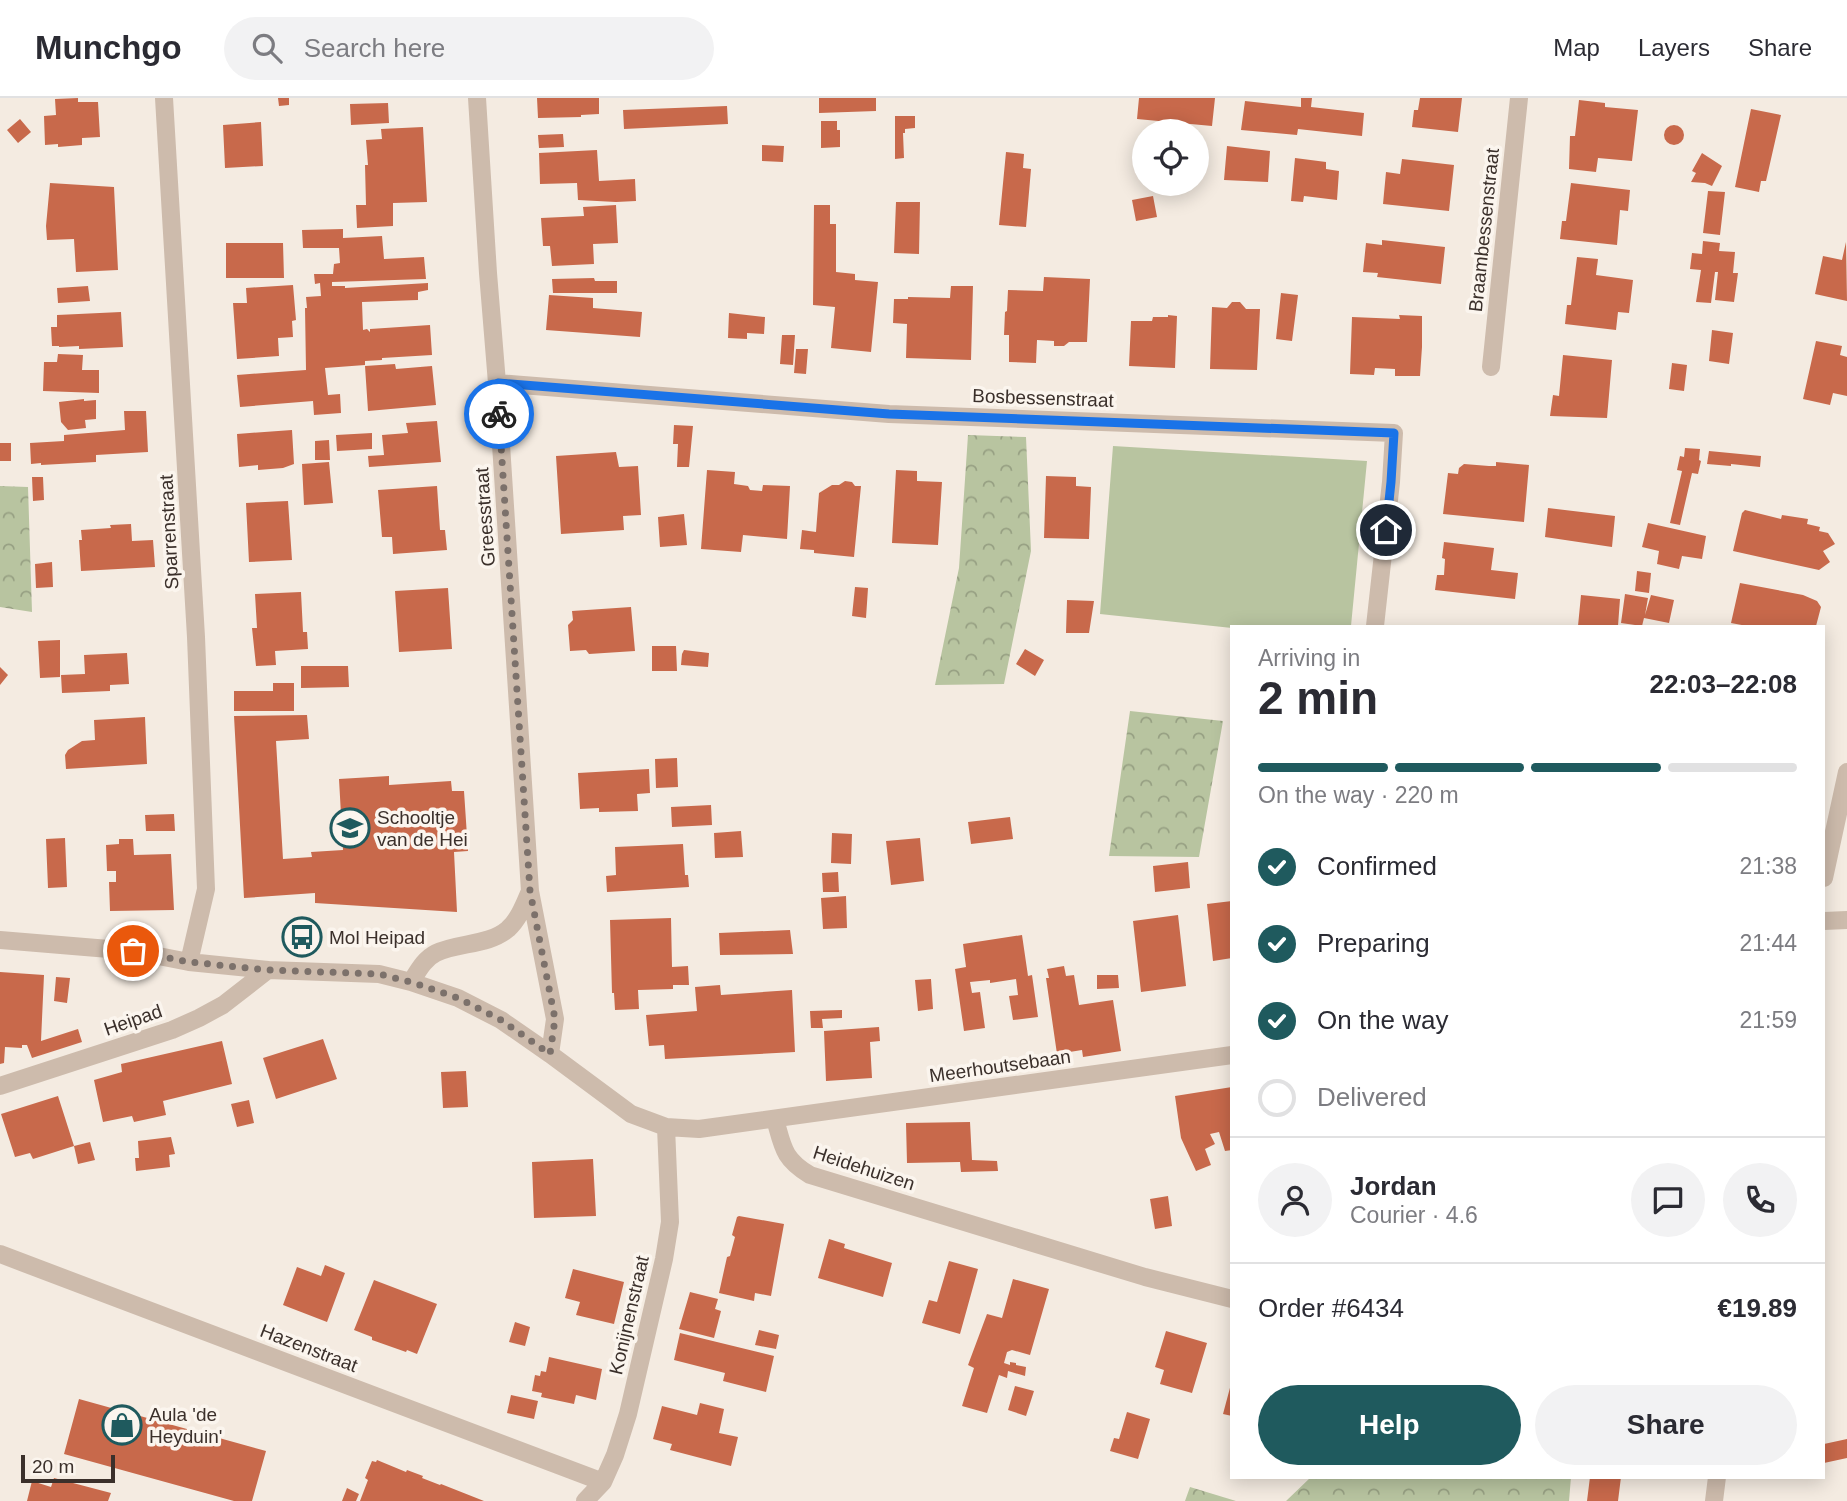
<!DOCTYPE html>
<meta charset="utf-8">
<style>
body{margin:0;font-family:Helvetica,sans-serif;background:#f2f2f3;color:#2b2b33;height:100vh;display:flex;flex-direction:column;font-size:26px;white-space:nowrap}
*{box-sizing:border-box;margin:0}
p{font-size:23px;color:#7c7c81}
.icon{flex:none;width:38px;height:38px;fill:none;stroke:currentColor;stroke-width:2;stroke-linecap:round;stroke-linejoin:round}
.map{position:relative;flex:1;overflow:hidden}
.panel{position:absolute;left:1230px;top:527px;width:595px;height:854px;display:flex;flex-direction:column;background:#fff;border-radius:0px;box-shadow:0 4px 18px #0003}
.panel>*{flex:none}
.tools{position:absolute;left:1132px;top:21px;display:grid;gap:14px}
.tools a{display:grid;place-items:center;width:77px;height:77px;border-radius:50%;background:#fff;box-shadow:0 4px 18px #0003;font-size:35px}
.scale{position:absolute;left:21px;bottom:18px;width:94px;box-sizing:border-box;padding-left:7px;border:4px solid #3b302b;border-top:0;font-size:19px;line-height:24px;white-space:nowrap;color:#3b302b;-webkit-text-stroke:5px #fbf5ee;paint-order:stroke}
.pin{position:absolute;display:grid;place-items:center;width:60px;height:60px;color:#fff;margin:-30px;border:4px solid #fff;border-radius:50%;box-shadow:0 2px 7px #0007}
.courier{position:absolute;display:grid;place-items:center;width:70px;height:70px;margin:-35px;border:5px solid #1a73e8;border-radius:50%;background:#fff;color:#222;box-shadow:0 2px 9px #0007}
.overview em{font-style:normal;font-weight:600}
.overview div{display:flex;flex-direction:column-reverse}
.overview{display:flex;align-items:center;justify-content:space-between;height:119px;padding:0 28px}
h1{font-size:46px;font-weight:600;line-height:52px}
.bar{display:grid;grid-template-columns:repeat(4,1fr);gap:10px 7px;align-content:center;height:84px;padding:0 28px}
.bar i{height:9px;border-radius:5px;background:#e1e1e2}
.bar .active{background:#1f5a5e}
.bar p{grid-column:span 4}
.line{display:flex;align-items:center;gap:18px;padding:0 28px;border-top:2px solid #e1e1e2}
.line div{flex:1}
.round{display:grid;place-items:center;flex:none;width:74px;height:74px;border-radius:37px;background:#f2f2f3}
ol{padding:0 28px;list-style:none}
li{display:flex;align-items:center;gap:21px;height:77px}
li p{margin-inline-start:auto}
li .icon{padding:7px;border-radius:50%;background:#1f5a5e;color:#fff;stroke-width:4}
li:last-child{color:#7c7c81}
li i{width:38px;height:38px;border:4px solid #e1e1e2;border-radius:50%}
.cta{display:flex;gap:14px;margin-top:auto;padding:14px 28px}
.cta a{flex:1;height:80px;border-radius:42px;background:#1f5a5e;color:#fff;font-size:28px;font-weight:600;line-height:80px;text-align:center}
.cta a+a{background:#f2f2f3;color:#2b2b33}
header{display:flex;align-items:center;gap:42px;box-sizing:border-box;height:98px;padding:0 35px;background:#fff;border-bottom:2px solid #e1e1e2}
header strong{font-size:33px}
nav{display:flex;gap:38px;margin-inline-start:auto;font-size:24px}
.search{width:490px;height:63px;background:#f2f2f3;display:flex;align-items:center;gap:18px;box-sizing:border-box;padding:0 24px;border-radius:38px;color:#7c7c81;font-size:26px}
.map>svg:first-child{display:block}
.forest{fill:url(#forest-crowns)}
.garden{fill:#b8c4a0}
.building{fill:#c8694b}
.lines{fill:none;stroke-linecap:round;stroke-linejoin:round}
.minor{stroke:#cdbbac;stroke-width:18}
.done{stroke:#7c716b;stroke-width:7;stroke-dasharray:0 12.6}
.route{stroke:#1a73e8;stroke-width:9}
.labels{text-anchor:middle;dominant-baseline:central;stroke-width:7;stroke-linejoin:round;paint-order:stroke}
.street-label{font-size:19px;fill:#3b302b;stroke:#fbf5ee}
.poi-label{font-size:19px;fill:#3b302b;stroke:#fbf5ee;text-anchor:start}
</style>
<header>
<strong>Munchgo</strong>
<div class="search"><svg class="icon" aria-label="search" viewBox="0 0 24 24"><circle cx="10" cy="10" r="6"/><path d="M15 15l6 6"/></svg>Search here</div>
<nav><a>Map</a><a>Layers</a><a>Share</a></nav>
</header>
<div class="map">
<svg width="1847" height="1403" viewBox="0 0 1847 1403">
<defs>
<pattern id="forest-crowns" width="20" height="18" patternUnits="userSpaceOnUse" patternTransform="scale(1.75)"><rect width="20" height="18" fill="#b8c4a0"/><path d="M2 6a3 3 0 1 1 6 0M12 15a3 3 0 1 1 6 0" fill="none" stroke="#97a083"/></pattern>
</defs>
<rect width="100%" height="100%" fill="#f4ebe1"/>
<!-- forest -->
<path class="forest" d="M968,337L1026,339L1031,453L1004,586L935,587L959,470Z
M0,388L28,389L32,514L0,509Z
M1130,613L1223,623L1199,759L1109,758Z
M1311,1379H1571L1569,1403H1286Z
M1190,1389L1236,1403H1185Z"/>
<!-- garden -->
<path class="garden" d="M1113,348L1367,363L1351,528H1232V530L1100,516Z"/>
<!-- building -->
<path class="building" d="M78,0V4H98L100,39L82,40V47L58,49V46L45,47L44,18L56,17L55,1Z
M278,0H289V7L279,8Z
M537,0H599V16L581,17V19L538,20Z
M819,0H876V13L819,15Z
M1139,0H1215L1212,28L1137,21Z
M1301,0H1312L1311,9L1364,15L1362,38L1298,31L1297,37L1241,32L1245,3L1301,9Z
M1420,0H1462L1458,34L1412,29L1414,12H1418Z
M1579,2L1605,5V9L1638,12L1632,63L1598,60L1596,74L1569,71L1570,38H1575Z
M388,5L389,25L351,27L350,6Z
M727,8L728,26L624,31L623,12Z
M1751,11L1781,17L1766,83H1761L1759,94L1735,89Z
M895,18H915V30L905,31V35H903L904,60L895,61Z
M20,21L31,34L18,45L7,32Z
M821,23H837V32H840V49L821,50Z
M261,24L263,68L225,70L223,27Z
M1664 37a10 10 0 1 1 20 0a10 10 0 1 1-20 0Z
M423,29L427,104L393,105V128L357,130L356,107H366L365,67H368L366,42L382,41L381,31Z
M563,36L564,49L539,50L538,37Z
M762,47L784,48L783,64L762,63Z
M1227,48L1270,53L1268,84L1224,82Z
M597,52L599,83L635,81L636,103L616,104L578,102L577,85L540,86L539,55Z
M1006,54L1024,56L1023,70L1031,71L1026,129L999,127Z
M1702,55L1722,68L1712,88L1705,85L1691,84L1696,75L1692,73Z
M1295,60L1326,64V71L1339,73L1337,102L1304,98L1303,104L1291,103Z
M1402,61L1454,67L1449,113L1383,106L1386,74L1400,76Z
M50,85L114,89L118,172L76,174L74,141L47,142L46,128Z
M1571,85L1630,92L1628,113L1620,112L1617,147L1560,141L1562,123H1566Z
M1708,93L1725,94L1720,137L1703,135Z
M1153,98L1157,119L1136,123L1132,102Z
M896,104H920L919,156L894,155Z
M616,107L618,145L593,146L594,166L552,168L550,148H543L541,120L584,118L583,109Z
M814,107H830V126H836V174L855,176V182L878,184L871,254L831,250L835,209L813,207Z
M343,131V140L382,138L384,161L424,159L426,181L332,184V188H345V190L428,185V192L418,194V202L362,204L363,232L367,231L370,234V231L430,227L432,257L382,260V262L365,263V267L325,270L328,297L340,296L341,315L314,317L313,303L240,309L237,277L306,272L305,210H307L306,199L321,198L320,185L315,186L314,176H333L334,166L340,165L339,150H303L302,132Z
M1382,142L1445,149L1441,186L1377,179L1378,175L1363,174L1366,145L1382,147Z
M1703,143L1720,145L1719,153L1735,154L1733,175H1738L1734,204L1715,202L1718,174H1715L1711,205L1696,204L1701,172L1690,171L1692,155L1702,156Z
M1846,144L1847,203L1815,196L1823,158L1842,162Z
M226,145H283L284,180H226Z
M1577,159L1598,161L1596,177L1633,182L1629,215L1618,214L1616,232L1565,226L1567,207H1571Z
M1044,179L1090,181L1087,244H1069L1064,248H1054V243L1037,242L1036,265L1009,264V237H1004L1005,214L1007,213L1008,192L1043,193Z
M594,180L595,183H617V195H553L552,181Z
M293,187L296,222L292,223L293,239L278,240L279,258L237,261L233,205H247L246,190Z
M88,188L90,203L58,205L57,190Z
M951,188H973L971,262L906,260L907,226L893,225L894,201H908V199L950,200Z
M1281,195L1298,197L1292,243L1276,241Z
M549,197L593,200V210L642,214L640,239L546,232Z
M1232,204H1240L1246,211H1260L1257,272L1210,271L1212,209L1227,210Z
M121,214L123,249L79,251V248L59,249V248H52L51,229H57V217Z
M729,215L765,219L764,236L747,235V241L728,240Z
M1168,217L1177,218L1175,270L1129,268L1131,223H1152L1153,219H1168Z
M1399,217L1422,218V249L1420,278H1395V271L1375,270L1374,277L1350,276L1352,219L1400,221Z
M1712,232L1733,235L1729,266L1709,263Z
M782,237H795L793,267L780,266Z
M1816,243L1842,248L1840,257L1847,259V298L1833,295L1830,307L1803,301Z
M796,251H808L806,276L794,275Z
M58,256L83,257L82,272H99V295L43,293L44,264H57Z
M1563,257L1612,262L1607,320L1550,318L1553,297L1559,298Z
M1672,265L1687,267L1684,293L1669,291Z
M395,266L396,271L432,268L436,307L368,313L365,268Z
M84,301V303L96,302V321L85,322L86,330L68,332L61,324L59,304Z
M124,313H146L148,354L96,357V364L41,367V365L31,366L30,345L64,343V337L125,332Z
M437,323L441,364L369,369L368,358L384,357L382,337L408,335L406,325Z
M674,327L693,328L689,369H677L678,346H673Z
M292,332L294,366L283,370L258,372V367L239,369L237,336Z
M372,335V351L337,353L336,337Z
M329,342L330,362H315V343Z
M0,345H11V363H0Z
M1685,350L1700,351L1699,362L1701,363L1698,376L1692,375L1680,427L1670,425L1682,373L1677,372L1680,358L1684,359Z
M1709,353L1761,358L1760,369L1731,366V368L1707,366Z
M616,354L619,369L638,368L641,417L623,418L624,432L561,436L556,358Z
M329,364L333,405L304,407L302,366Z
M1496,364L1529,367L1524,424L1443,416L1448,375L1458,376L1459,370L1464,366L1489,368H1496Z
M707,372L735,374L734,386L748,388L750,392L762,393L763,387L790,388L787,441L743,437L741,454L701,451Z
M896,372L917,373V383L942,384L938,447L892,445Z
M1046,378L1076,379V388L1091,389L1089,441L1044,440Z
M32,379H43L44,402L33,403Z
M845,383L852,384L855,388H861L854,459L814,455V452L800,451L802,432L816,434L819,395L832,387H839Z
M437,388L440,432H445L447,452L393,456L392,439H382L378,392Z
M288,403L292,462L249,464L246,405Z
M1548,410L1615,418L1612,449L1545,439Z
M1745,412L1781,421L1782,417L1808,421L1807,426L1820,429L1819,433L1828,435L1835,446L1823,453L1830,464L1819,472L1733,453L1742,415Z
M684,416L687,447L660,449L658,419Z
M1648,425L1706,438L1702,461L1682,458L1679,471L1657,466L1659,453L1642,449Z
M131,426L132,443L153,442L155,469L81,473L79,442H82L81,432L111,430L110,427Z
M1444,444L1494,450L1491,472L1518,475L1515,501L1435,492L1437,477H1444L1445,461L1442,460Z
M52,464L53,489L36,490L35,466Z
M1637,473L1651,475L1649,495L1635,493Z
M1740,485L1803,497L1817,503L1821,509L1816,528H1747L1731,525Z
M855,489L868,490L866,520L852,518Z
M448,490L452,551L399,554L395,493Z
M301,494L303,534H307L308,551L275,553L276,567L256,568L252,530H257L255,496Z
M1625,496L1648,500L1645,517L1651,497L1674,502L1669,525L1644,520L1642,528L1621,525Z
M1581,497L1620,501L1618,528H1578Z
M1067,502L1094,503L1089,535H1066Z
M631,509L635,553L589,556L586,552L570,553L568,527L573,522L572,513Z
M60,542V579L40,580L38,543Z
M652,548H676L677,573H652Z
M1025,551L1044,562L1035,578L1016,566Z
M684,552L709,555L708,569L681,567L682,556Z
M127,555L129,586L110,587V593L62,595L61,577L85,576L84,557Z
M301,568H348L349,589L301,590Z
M0,569L8,577L0,587Z
M273,585H294V613H234V593H273Z
M307,617L309,641L276,643L283,761L312,759L311,754L343,752L339,681L389,678V687L451,683L452,693H464L468,753L454,754L457,814L315,805V795L244,800L234,618Z
M145,619L147,666L66,671L65,657L68,652L82,643L95,642L94,622Z
M677,660L678,689L656,690L655,661Z
M649,671L650,695L637,696L638,713L599,714V710L580,711L578,675Z
M711,707L712,727L672,729L671,709Z
M174,716L175,733H146L145,717Z
M1010,719L1013,741L971,746L968,724Z
M741,733L743,759L715,760L714,735Z
M832,735L852,736L851,766L831,765Z
M65,740L67,789L48,790L46,741Z
M920,740L924,783L891,787L886,743Z
M119,741H133L134,757L171,756L174,812L110,813L109,784H116V773H107L106,747L119,746Z
M683,746L685,777H688L689,789L607,794L606,778L616,777L615,749Z
M1188,764L1190,790L1155,794L1153,768Z
M838,774L839,794H823L822,775Z
M846,798L847,830L823,831L821,800Z
M1232,803V860L1213,863L1207,806Z
M1178,817L1186,888L1141,894L1133,823Z
M671,820L672,869L688,868L689,887H673V891L638,892L639,911L615,912L614,895H612L610,822Z
M790,832L793,856L720,857L719,835Z
M1022,837L1028,878L1032,877L1038,919L1013,922L1009,898L1018,897L1016,881L990,885V882L970,884L972,895L980,894L985,930L964,933L955,871L966,869L963,846Z
M1064,868L1066,878L1074,877L1079,907L1113,902L1121,953L1083,959L1082,952L1057,956L1046,880H1049L1047,871Z
M0,874L44,877L41,943L78,931L82,944L32,960L27,947H22V950L5,949L4,965L0,966Z
M1097,877H1118L1119,890L1097,891Z
M56,879L70,880L67,905L54,903Z
M931,881L933,911L918,913L915,882Z
M720,887L721,897L792,892L795,954L665,961L664,947L649,948L646,917L697,913L695,889Z
M842,912V920L822,921L823,930H811L810,913Z
M879,929L880,943L870,944L872,980L826,983L824,933Z
M323,941L337,981L276,1001L263,960Z
M222,943L232,986L163,1003L166,1017L134,1024L132,1018L103,1024L94,982L122,974L121,966Z
M466,973L468,1009L443,1010L441,974Z
M1232,989V1052L1225,1053L1219,1034L1210,1036L1215,1046L1205,1051L1211,1067L1196,1073L1181,1040L1175,998Z
M58,998L74,1048L33,1061L30,1055L15,1059L1,1016Z
M249,1002L254,1025L237,1029L231,1006Z
M970,1024L972,1062L997,1063L998,1073L961,1074L960,1064L907,1065L906,1025Z
M171,1039L175,1056L169,1057L170,1069L136,1073L135,1060H139L138,1043Z
M90,1044L95,1062L78,1066L74,1048Z
M593,1061L596,1118L534,1120L532,1064Z
M1168,1098L1172,1128L1155,1131L1150,1101Z
M739,1118L784,1126L771,1198L755,1195L754,1203L719,1195L727,1159L730,1158L735,1139L732,1137L737,1119Z
M829,1141L845,1146L844,1150L892,1165L883,1199L818,1180Z
M949,1163L978,1171L960,1236L922,1225L929,1202L937,1204Z
M325,1167L345,1175L327,1224L283,1207L297,1169L321,1178Z
M573,1171L624,1184L614,1226L576,1217L580,1204L565,1200Z
M1013,1181L1049,1191L1030,1257L1012,1252L1007,1254L1004,1265L1010,1267V1264L1016,1265V1267L1026,1269L1025,1278L1008,1273L1007,1280L999,1277L987,1315L962,1308L974,1270L968,1267L987,1216L1002,1220Z
M374,1182L437,1206L417,1256L407,1252L406,1254L372,1242V1239L354,1232Z
M690,1194L718,1201L715,1211L721,1213L714,1240L679,1231Z
M515,1224L530,1229L525,1248L509,1244Z
M759,1232L779,1237L776,1251L755,1247Z
M1166,1233L1207,1245L1192,1295L1160,1286L1164,1272L1155,1269Z
M680,1235L774,1258L766,1294L723,1283L725,1275L674,1262Z
M549,1259L602,1271L596,1302L576,1297L574,1306L541,1299L542,1295L532,1293L535,1277L540,1278L541,1273L546,1274Z
M1231,1286H1232V1318L1223,1316Z
M1015,1288L1034,1293L1026,1318L1008,1312Z
M511,1297L538,1303L534,1321L507,1315Z
M79,1301L266,1353L252,1403H234L64,1356Z
M700,1305L724,1311L719,1335L738,1339L731,1368L670,1352L672,1346L653,1341L662,1308L697,1317Z
M1127,1314L1150,1321L1138,1361L1110,1353L1114,1340L1119,1341Z
M1847,1341V1360L1824,1365V1346Z
M377,1362L406,1374L407,1372L423,1378L422,1380L440,1387L441,1386L484,1403H360L368,1382L365,1380L372,1363L376,1364Z
M1590,1379H1621L1618,1403H1587Z
M54,1380L111,1395L108,1403H27L32,1383L51,1389Z
M347,1390L359,1396L356,1403H342Z"/>
<g class="lines">
<!-- minor -->
<path class="minor" d="M164,0L196,539L206,791L189,864
M477,0L488,175L497,285L530,793L555,921L550,956
M1491,269L1519,0
M497,285L889,316L1394,335L1391,384L1375,528
M1824,780L1847,674
M1824,823L1847,822
M0,842L133,853L189,864L268,872L379,876L411,884L458,900L501,922L550,956L631,1016L666,1029L699,1031L1232,957
M411,884C418,873 424,861 436,855C459,844 488,848 508,831C519,821 524,807 530,793
M0,988L172,932L199,920L223,907L268,872
M775,1021C783,1049 783,1061 810,1077L1145,1179L1232,1201
M0,1156L603,1384
M585,1403L603,1384L615,1357L628,1316L664,1161L670,1124L666,1029
M1714,1403L1717,1379"/>
</g>
<g class="lines">
<!-- done -->
<path class="done" d="M133,853L189,864L268,872L379,876L411,884L458,900L501,922L550,956L555,921L530,793L499,316"/>
<!-- route -->
<path class="route" d="M499,316L498,285L889,316L1394,335L1391,384L1386,432"/>
</g>
<!-- icons -->
<defs>
<g id="school-ring" transform="scale(2.0125)"><circle r="9.5" fill="#fbf5ee" stroke="#1f5a5e" stroke-width="1.5"/><path d="M0-5L7-2L0 1L-7-2ZM-4 1L0 2.5L4 1V4Q0 6-4 4Z" fill="#1f5a5e"/></g>
<g id="bus-ring" transform="scale(2.0125)"><circle r="9.5" fill="#fbf5ee" stroke="#1f5a5e" stroke-width="1.5"/><path d="M-5-6H5V4H4V6H2V4H-2V6H-4V4H-5ZM-3.5-4V0h7V-4ZM-3.5 1.2v1.5H-2V1.2ZM2 1.2v1.5H3.5V1.2Z" fill="#1f5a5e"/></g>
<g id="shop-ring" transform="scale(2.0125)"><circle r="9.5" fill="#fbf5ee" stroke="#1f5a5e" stroke-width="1.5"/><path d="M-5-2.5h2.3a2.7 3.5 0 0 1 5.4 0H5L5.5 6h-11ZM-1.5-2.5h3a1.5 2.3 0 0 0-3 0Z" fill="#1f5a5e"/></g>
</defs>
<g fill-rule="evenodd">
<use href="#school-ring" x="350" y="730"/>
<use href="#bus-ring" x="302" y="839"/>
<use href="#shop-ring" x="122" y="1327"/>
</g>
<g class="labels">
<!-- street labels -->
<g class="street-label">
<text transform="translate(1484 132) rotate(-84)">Braambessenstraat</text>
<text transform="translate(1043 300) rotate(2)">Bosbessenstraat</text>
<text transform="translate(485 419) rotate(-94)">Greesstraat</text>
<text transform="translate(169 434) rotate(-93)">Sparrenstraat</text>
<text transform="translate(133 922) rotate(-19)">Heipad</text>
<text transform="translate(1000 968) rotate(-8)">Meerhoutsebaan</text>
<text transform="translate(864 1070) rotate(18)">Heidehuizen</text>
<text transform="translate(629 1217) rotate(-77)">Konijnenstraat</text>
<text transform="translate(309 1250) rotate(21)">Hazenstraat</text>
</g>
<!-- poi labels -->
<g class="poi-label">
<text x="377" y="719">Schooltje<tspan x="377" dy="22">van de Hei</tspan></text>
<text x="329" y="839">Mol Heipad</text>
<text x="149" y="1316">Aula 'de<tspan x="149" dy="22">Heyduin'</tspan></text>
</g>
</g>
</svg>
<div class="tools">
<a><svg class="icon" aria-label="locate" viewBox="0 0 24 24"><circle cx="12" cy="12" r="6"/><path d="M12 2v4M12 18v4M2 12h4M18 12h4"/></svg></a>
</div>
<div class="scale">20 m</div>
<div class="pin" style="left:133px;top:853px;background:#ea580c"><svg class="icon" aria-label="bag" viewBox="0 0 24 24"><path d="M5 8h14l-1 12H6zM9 8a3 3 0 0 1 6 0"/></svg></div>
<div class="pin" style="left:1386px;top:432px;background:#1f2937"><svg class="icon" aria-label="home" viewBox="0 0 24 24"><path d="M3 11l9-7 9 7M6 9v11h12V9"/></svg></div>
<div class="courier" style="left:499px;top:316px"><svg class="icon" aria-label="bike" viewBox="0 0 24 24"><circle cx="6" cy="16" r="4"/><circle cx="18" cy="16" r="4"/><path d="M6 16l4-8h5l3 8M10 8l3 8H6M13 5h3"/></svg></div>
<section class="panel">
<div class="overview"><div><h1>2 min</h1><p>Arriving in</p></div><em>22:03–22:08</em></div>
<div class="bar"><i class="active"></i><i class="active"></i><i class="active"></i><i></i><p>On the way · 220 m</p></div>
<ol>
<li><svg class="icon" aria-label="check" viewBox="0 0 24 24"><path d="M5 12l5 5 9-10"/></svg>Confirmed<p>21:38</p></li>
<li><svg class="icon" aria-label="check" viewBox="0 0 24 24"><path d="M5 12l5 5 9-10"/></svg>Preparing<p>21:44</p></li>
<li><svg class="icon" aria-label="check" viewBox="0 0 24 24"><path d="M5 12l5 5 9-10"/></svg>On the way<p>21:59</p></li>
<li><i></i>Delivered</li>
</ol>
<div class="line" style="height:126px"><a class="round"><svg class="icon" aria-label="person" viewBox="0 0 24 24"><circle cx="12" cy="8" r="4"/><path d="M4 21q1-7 8-7t8 7"/></svg></a><div><b>Jordan</b><p>Courier · 4.6</p></div><a class="round"><svg class="icon" aria-label="chat" viewBox="0 0 24 24"><path d="M4 5h16v11H9l-5 4z"/></svg></a><a class="round"><svg class="icon" aria-label="phone" viewBox="0 0 24 24"><path d="M5 4h4l2 5-3 2q2 4 5 5l2-3 5 2v4C11 20 4 13 5 4z"/></svg></a></div>
<div class="line" style="height:91px"><div>Order #6434</div><b>€19.89</b></div>
<div class="cta"><a>Help</a><a>Share</a></div>
</section>
</div>
